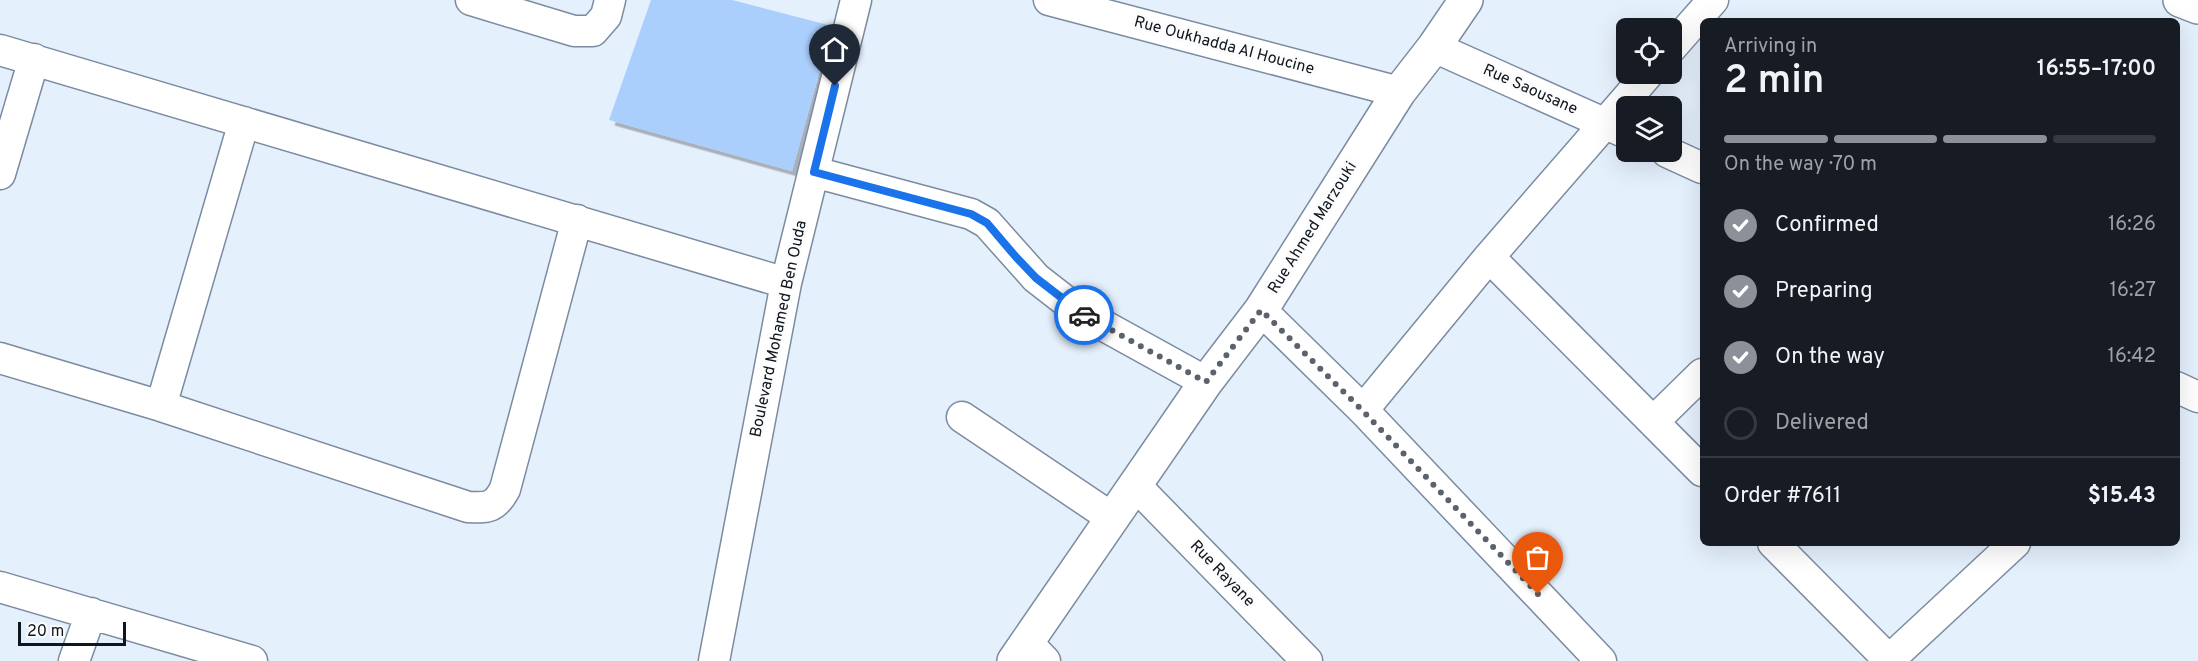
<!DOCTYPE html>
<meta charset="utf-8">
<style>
body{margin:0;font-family:Overpass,sans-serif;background:#242831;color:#f1f3f6;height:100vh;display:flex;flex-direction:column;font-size:22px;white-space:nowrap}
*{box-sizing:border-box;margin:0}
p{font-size:20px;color:#9ea1a6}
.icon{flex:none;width:33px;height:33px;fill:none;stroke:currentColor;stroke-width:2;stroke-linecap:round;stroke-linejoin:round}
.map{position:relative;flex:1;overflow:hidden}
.sheet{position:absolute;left:1700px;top:18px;width:480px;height:528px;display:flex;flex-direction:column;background:#171b24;border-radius:9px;box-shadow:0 6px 24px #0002}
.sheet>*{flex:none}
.controls{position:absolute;left:1616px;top:18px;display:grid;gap:12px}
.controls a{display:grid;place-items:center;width:66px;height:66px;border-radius:9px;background:#171b24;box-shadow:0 6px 24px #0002;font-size:30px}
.scale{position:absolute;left:18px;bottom:15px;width:108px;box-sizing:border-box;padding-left:6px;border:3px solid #10161e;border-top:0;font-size:16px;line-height:21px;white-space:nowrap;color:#10161e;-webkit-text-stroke:4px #fcfcfc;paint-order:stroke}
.pin{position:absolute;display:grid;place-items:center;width:51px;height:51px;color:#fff;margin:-62px -26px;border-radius:50% 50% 50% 0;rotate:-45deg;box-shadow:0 0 6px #0007}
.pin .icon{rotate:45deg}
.courier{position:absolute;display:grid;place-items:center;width:60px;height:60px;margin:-30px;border:4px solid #1a73e8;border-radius:50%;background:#fff;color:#222;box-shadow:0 2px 8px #0007}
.head em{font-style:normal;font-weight:600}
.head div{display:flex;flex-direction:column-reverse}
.head{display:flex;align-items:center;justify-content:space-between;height:102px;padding:0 24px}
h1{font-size:39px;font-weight:600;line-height:45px}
.bar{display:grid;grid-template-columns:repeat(4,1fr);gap:9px 6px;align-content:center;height:72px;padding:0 24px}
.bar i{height:8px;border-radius:4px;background:#363941}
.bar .active{background:#8c9099}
.bar p{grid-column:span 4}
.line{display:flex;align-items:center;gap:15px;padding:0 24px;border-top:2px solid #363941}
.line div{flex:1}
ol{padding:0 24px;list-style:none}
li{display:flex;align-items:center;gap:18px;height:66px}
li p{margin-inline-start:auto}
li .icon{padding:6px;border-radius:50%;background:#8c9099;color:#fff;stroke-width:4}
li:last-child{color:#9ea1a6}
li i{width:33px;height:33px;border:3px solid #363941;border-radius:50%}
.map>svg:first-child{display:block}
.building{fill:#abcffd;filter:url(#shadow)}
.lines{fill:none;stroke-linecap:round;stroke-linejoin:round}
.minor-casing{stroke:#7b8ba0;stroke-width:33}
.tertiary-casing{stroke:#7b8ba0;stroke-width:36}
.secondary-casing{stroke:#7b8ba0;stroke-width:36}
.minor{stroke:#fff;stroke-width:30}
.tertiary{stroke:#fff;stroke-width:33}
.secondary{stroke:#fff;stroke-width:33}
.done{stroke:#5b626c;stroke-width:6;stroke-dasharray:0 10.8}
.route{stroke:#1a73e8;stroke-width:8}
.labels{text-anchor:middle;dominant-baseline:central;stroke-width:6;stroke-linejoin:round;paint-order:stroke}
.street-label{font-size:16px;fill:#10161e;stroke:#fcfcfc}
</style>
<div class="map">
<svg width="2198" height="661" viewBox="0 0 2198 661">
<defs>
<filter id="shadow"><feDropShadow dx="5.5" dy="5.5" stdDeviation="0" flood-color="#0004"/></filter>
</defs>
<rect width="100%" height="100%" fill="#e5f0fd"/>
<!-- building -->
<path class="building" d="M651,0H732L832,26L792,171L609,120Z"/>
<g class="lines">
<!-- minor casing -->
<g class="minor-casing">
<path id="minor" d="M471,0L574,31H593L606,16L610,0
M1049,0L1399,92
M1434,47L1626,133
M1671,48L1713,0
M0,50L786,283
M1667,152L1702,168
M814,172L971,214L987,223L1036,278L1081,313L1206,382
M0,174L34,59
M1489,257L1702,471
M1261,310L1363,410L1601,661
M0,358L161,406L468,507C488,508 495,508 505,489L577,220
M2176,387L2198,397
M161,406L244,122
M1363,410L1489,257L1648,74
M962,417L1112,518
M1654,421L1702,374
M1136,486L1307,661
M1773,543L1889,660
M0,587L252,661
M1027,642L1045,661
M74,661L91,613
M714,661L786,283L856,0
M1888,661L2015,543"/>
</g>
<!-- tertiary casing -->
<g class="tertiary-casing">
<path id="tertiary" d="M2180,0L2198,7"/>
</g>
<!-- secondary casing -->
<g class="secondary-casing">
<path id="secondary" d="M1014,661L1206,382L1261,310L1399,92L1434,47L1466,0"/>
</g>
<!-- minor -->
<use href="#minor" class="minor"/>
<!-- tertiary -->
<use href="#tertiary" class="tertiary"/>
<!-- secondary -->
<use href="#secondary" class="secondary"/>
</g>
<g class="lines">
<!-- done -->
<path class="done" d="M1084,315L1206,382L1261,310L1362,410L1538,594"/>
<!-- route -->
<path class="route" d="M835,86L814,172L971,214L987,223L1016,257L1036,278L1084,315"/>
</g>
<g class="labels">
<!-- street labels -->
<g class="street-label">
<text transform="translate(1224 46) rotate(15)">Rue Oukhadda Al Houcine</text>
<text transform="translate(1530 90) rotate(24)">Rue Saousane</text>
<text transform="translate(1313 228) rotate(-58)">Rue Ahmed Marzouki</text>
<text transform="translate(779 329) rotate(-78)">Boulevard Mohamed Ben Ouda</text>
<text transform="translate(1222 574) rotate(46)">Rue Rayane</text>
</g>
</g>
</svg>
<div class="controls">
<a><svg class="icon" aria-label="locate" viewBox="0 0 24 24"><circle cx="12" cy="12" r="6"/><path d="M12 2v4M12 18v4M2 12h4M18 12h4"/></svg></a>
<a><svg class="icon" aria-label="layers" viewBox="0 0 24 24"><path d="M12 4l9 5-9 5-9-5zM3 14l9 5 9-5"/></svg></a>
</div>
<div class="scale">20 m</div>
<div class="pin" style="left:1538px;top:594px;background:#ea580c"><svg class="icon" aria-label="bag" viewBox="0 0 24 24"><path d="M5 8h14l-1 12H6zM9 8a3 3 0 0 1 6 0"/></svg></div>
<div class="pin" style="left:835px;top:86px;background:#1f2937"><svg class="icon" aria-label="home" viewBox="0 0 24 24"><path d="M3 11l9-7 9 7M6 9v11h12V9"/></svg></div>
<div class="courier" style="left:1084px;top:315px"><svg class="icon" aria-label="car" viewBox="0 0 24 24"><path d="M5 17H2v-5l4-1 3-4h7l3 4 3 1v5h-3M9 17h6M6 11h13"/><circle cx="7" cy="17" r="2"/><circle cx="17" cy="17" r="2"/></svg></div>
<section class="sheet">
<div class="head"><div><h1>2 min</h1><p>Arriving in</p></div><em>16:55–17:00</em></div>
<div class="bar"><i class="active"></i><i class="active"></i><i class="active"></i><i></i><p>On the way · 70 m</p></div>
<ol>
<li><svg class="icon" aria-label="check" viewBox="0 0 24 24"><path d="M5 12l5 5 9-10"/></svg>Confirmed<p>16:26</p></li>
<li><svg class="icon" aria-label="check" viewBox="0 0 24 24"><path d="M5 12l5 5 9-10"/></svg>Preparing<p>16:27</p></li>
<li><svg class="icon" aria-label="check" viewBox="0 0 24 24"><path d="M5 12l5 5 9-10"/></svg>On the way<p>16:42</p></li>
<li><i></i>Delivered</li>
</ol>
<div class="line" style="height:78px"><div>Order #7611</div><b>$15.43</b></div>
</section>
</div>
